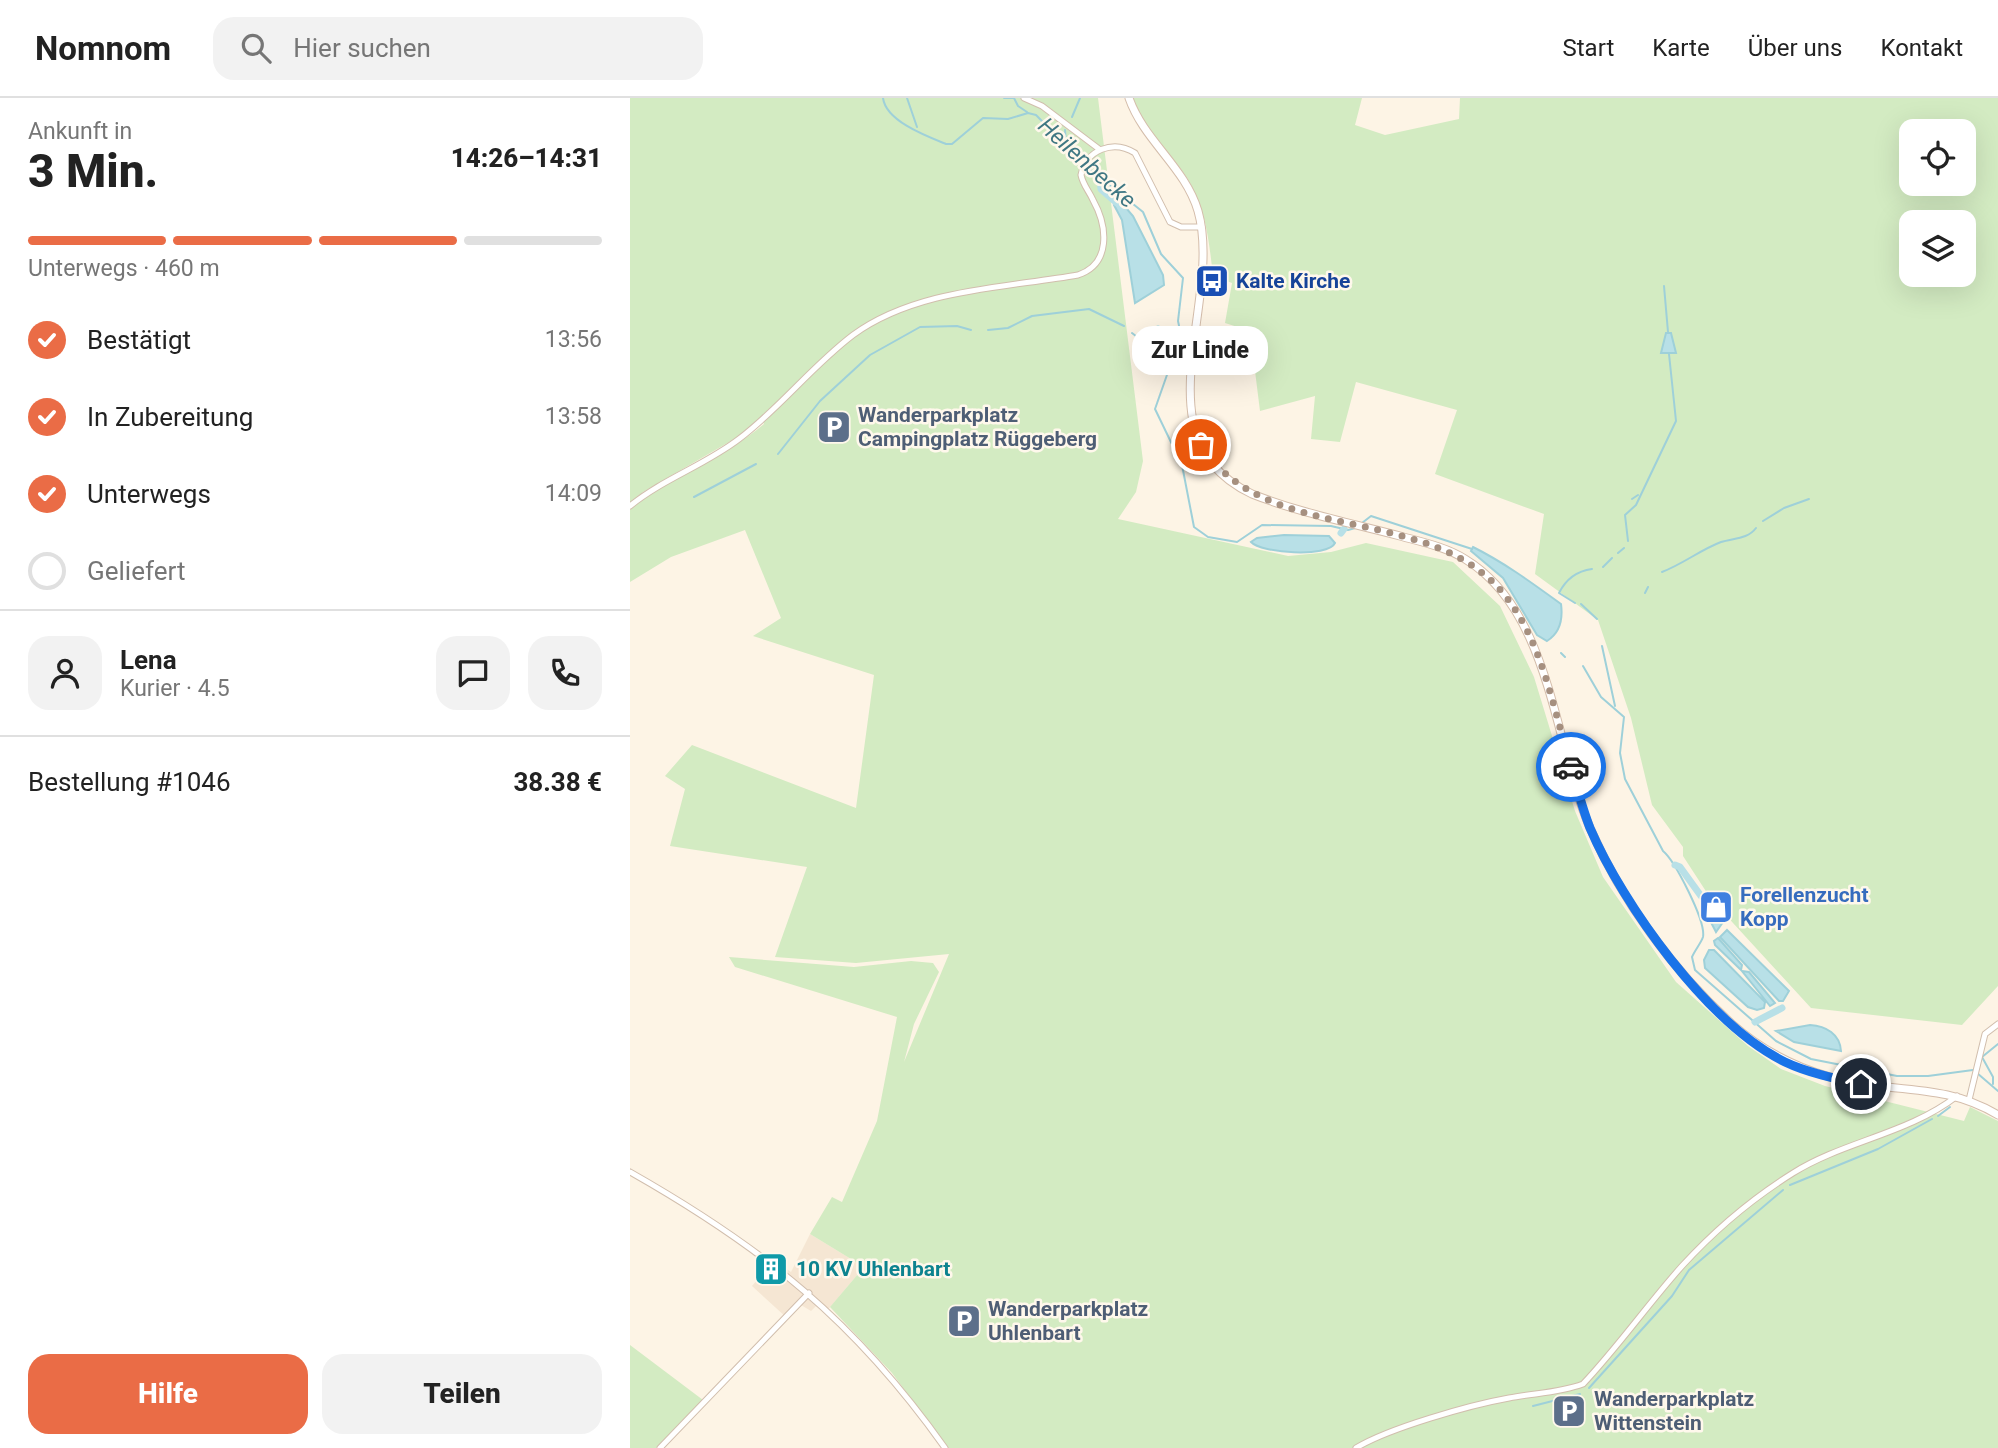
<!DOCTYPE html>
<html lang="de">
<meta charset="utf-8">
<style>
body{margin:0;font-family:Roboto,sans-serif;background:#f2f2f2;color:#222;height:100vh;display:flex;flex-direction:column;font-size:26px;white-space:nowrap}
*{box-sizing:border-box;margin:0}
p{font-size:23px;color:#767676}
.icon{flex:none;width:38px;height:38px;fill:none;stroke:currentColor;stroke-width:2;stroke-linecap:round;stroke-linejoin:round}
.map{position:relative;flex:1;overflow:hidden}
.panel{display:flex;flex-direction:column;background:#fff;width:630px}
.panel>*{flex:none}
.buttons{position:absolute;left:1269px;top:21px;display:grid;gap:14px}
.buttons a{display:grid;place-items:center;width:77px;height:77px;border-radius:14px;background:#fff;box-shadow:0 7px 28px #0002;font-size:35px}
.pin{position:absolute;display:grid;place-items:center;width:60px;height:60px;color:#fff;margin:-30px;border:4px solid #fff;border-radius:50%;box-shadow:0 2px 7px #0007}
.courier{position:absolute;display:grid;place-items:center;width:70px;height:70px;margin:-35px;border:5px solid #1a73e8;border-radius:50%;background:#fff;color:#222;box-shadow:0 2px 9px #0007}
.bubble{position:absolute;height:49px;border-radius:21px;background:#fff;box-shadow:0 7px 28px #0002;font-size:23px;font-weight:800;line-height:49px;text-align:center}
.summary em{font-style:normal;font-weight:800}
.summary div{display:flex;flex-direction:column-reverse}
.summary{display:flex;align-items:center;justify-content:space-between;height:119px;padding:0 28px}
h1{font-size:46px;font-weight:800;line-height:52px}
.bar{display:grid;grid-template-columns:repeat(4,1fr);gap:10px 7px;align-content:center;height:84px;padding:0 28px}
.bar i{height:9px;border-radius:5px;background:#e0e0e0}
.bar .selected{background:#ea6c46}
.bar p{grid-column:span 4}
.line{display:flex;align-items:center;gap:18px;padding:0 28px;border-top:2px solid #e0e0e0}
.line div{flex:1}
.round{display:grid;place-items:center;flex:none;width:74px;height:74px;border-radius:21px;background:#f2f2f2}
ol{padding:0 28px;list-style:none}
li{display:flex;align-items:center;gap:21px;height:77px}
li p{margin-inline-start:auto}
li .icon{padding:7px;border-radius:50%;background:#ea6c46;color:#fff;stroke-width:4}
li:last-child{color:#767676}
li i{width:38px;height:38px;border:4px solid #e0e0e0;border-radius:50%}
.cta{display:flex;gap:14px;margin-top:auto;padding:14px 28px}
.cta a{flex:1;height:80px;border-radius:21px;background:#ea6c46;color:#fff;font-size:28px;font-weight:800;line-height:80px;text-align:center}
.cta a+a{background:#f2f2f2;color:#222}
header{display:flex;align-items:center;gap:42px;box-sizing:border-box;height:98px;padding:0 35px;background:#fff;border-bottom:2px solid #e0e0e0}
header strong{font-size:33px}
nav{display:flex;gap:38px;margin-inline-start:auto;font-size:24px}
.search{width:490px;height:63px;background:#f2f2f2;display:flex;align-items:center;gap:18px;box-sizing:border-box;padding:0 24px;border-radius:21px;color:#767676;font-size:26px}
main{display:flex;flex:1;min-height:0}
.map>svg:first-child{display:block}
.residential{fill:#f5e6d3}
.green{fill:#d3ebc2;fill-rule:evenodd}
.water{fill:#b8e0e7;stroke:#9ed0d9;stroke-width:2}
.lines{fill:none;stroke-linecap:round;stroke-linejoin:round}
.stream{stroke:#9ed0d9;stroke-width:2}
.canal{stroke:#b8e0e7;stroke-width:7}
.minor-casing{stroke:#d1bead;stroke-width:7}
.secondary-casing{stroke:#d4bdab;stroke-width:9}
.minor{stroke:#fff;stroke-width:5}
.secondary{stroke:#fff;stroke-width:7}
.done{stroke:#a69080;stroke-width:7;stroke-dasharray:0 12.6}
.route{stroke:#1a73e8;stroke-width:9}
.labels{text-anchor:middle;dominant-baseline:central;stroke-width:5;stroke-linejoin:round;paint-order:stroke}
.transit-label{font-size:21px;font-weight:bold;fill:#164399;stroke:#fff8ec;text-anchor:start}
.service-label{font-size:21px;font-weight:bold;fill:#4e5e75;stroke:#fff8ec;text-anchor:start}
.shop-label{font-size:21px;font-weight:bold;fill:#366cbe;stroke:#fff8ec;text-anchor:start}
.culture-label{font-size:21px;font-weight:bold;fill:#0d838f;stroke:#fff8ec;text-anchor:start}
.water-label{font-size:23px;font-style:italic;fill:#3f7783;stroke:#fff8ec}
</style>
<header>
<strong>Nomnom</strong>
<div class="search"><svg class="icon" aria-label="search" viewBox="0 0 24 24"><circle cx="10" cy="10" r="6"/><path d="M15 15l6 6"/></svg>Hier suchen</div>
<nav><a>Start</a><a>Karte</a><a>Über uns</a><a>Kontakt</a></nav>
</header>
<main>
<section class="panel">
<div class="summary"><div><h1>3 Min.</h1><p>Ankunft in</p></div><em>14:26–14:31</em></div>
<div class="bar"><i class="selected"></i><i class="selected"></i><i class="selected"></i><i></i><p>Unterwegs · 460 m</p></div>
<ol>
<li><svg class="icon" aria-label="check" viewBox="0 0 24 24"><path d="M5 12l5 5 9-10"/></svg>Bestätigt<p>13:56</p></li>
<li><svg class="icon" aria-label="check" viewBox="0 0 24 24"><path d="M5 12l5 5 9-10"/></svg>In Zubereitung<p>13:58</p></li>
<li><svg class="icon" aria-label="check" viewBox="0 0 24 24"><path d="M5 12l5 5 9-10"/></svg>Unterwegs<p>14:09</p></li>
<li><i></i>Geliefert</li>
</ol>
<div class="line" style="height:126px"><a class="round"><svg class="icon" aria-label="person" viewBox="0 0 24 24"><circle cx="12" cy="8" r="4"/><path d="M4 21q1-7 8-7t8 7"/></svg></a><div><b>Lena</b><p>Kurier · 4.5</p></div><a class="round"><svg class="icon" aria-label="chat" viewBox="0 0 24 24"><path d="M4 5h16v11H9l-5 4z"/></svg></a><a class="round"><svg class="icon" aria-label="phone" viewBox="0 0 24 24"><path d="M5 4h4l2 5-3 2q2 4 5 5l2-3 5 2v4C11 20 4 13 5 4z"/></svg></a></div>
<div class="line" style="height:91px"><div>Bestellung #1046</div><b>38.38 €</b></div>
<div class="cta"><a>Hilfe</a><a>Teilen</a></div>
</section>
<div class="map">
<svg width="1368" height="1350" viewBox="0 0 1368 1350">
<rect width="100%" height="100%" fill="#fdf4e5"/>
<!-- residential -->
<path class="residential" d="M180,1136L234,1169L196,1214L187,1207L181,1213L171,1207L157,1220L122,1188L144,1162L161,1174Z"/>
<!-- green -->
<path class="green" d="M0,0H468L513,363L506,394L488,421L658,458L701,454L736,445L823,464L870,508L904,579L945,713L973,779L1046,884L1118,948L1151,971L1195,988L1334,1023L1340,1009L1368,1023V1350H318L262,1275L200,1209L234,1169L180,1136L202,1099L212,1104L247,1023L267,919L105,869L99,859L224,869L281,863L303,865L309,874L284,926L274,964L319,856L226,865L145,859L177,769L40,748L55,691L35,678L62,647L226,710L244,577L123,538L151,520L115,432L41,459L0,484V412C40,377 92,362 134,326L132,320L106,340L13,394L0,405Z
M503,0H732L725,27L755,37L829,21L830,0H1368V888L1332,927L1181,910L1081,801L1053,758V749L1022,707L1001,620L968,522L905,476L914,416L805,376L827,312L726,284L710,344L681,341L685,298L630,313L620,233L595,225L602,185L583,178C579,143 576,110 557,80C539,52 515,32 503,0ZM1281,33H1334V86H1281ZM1281,124H1334V177H1281Z
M0,1247L73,1302L26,1350H0Z"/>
<!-- water -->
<path class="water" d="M490,103L503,118L533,177L534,187L505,205L492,122L484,107Z
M1036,235H1041L1046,255H1031Z
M654,437L699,438L705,445C698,460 631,455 621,444L627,440Z
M843,449C875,465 902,485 931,506C933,521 930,535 917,543L907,537L873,480L841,453Z
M1072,797L1093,824L1086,834L1074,811Z
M1097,832L1159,893L1153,903H1149L1090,839Z
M1088,840L1112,867L1111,872L1085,847L1084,843Z
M1079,852H1084L1135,904L1134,910L1127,912L1118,909L1075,870L1074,862Z
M1112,873L1119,874L1145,905L1140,908Z
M1180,927C1196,928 1210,936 1211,953L1164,944L1146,933Z"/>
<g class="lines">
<!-- stream -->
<path class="stream" d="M253,0C256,23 296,38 316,46H322L353,20L378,21L398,15L406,17L453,65
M277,0L287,29
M374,0H384L388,8L397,14
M442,19L450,0
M435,32L436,45
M457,69L513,114L531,156L553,180L548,223L551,237L525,311L552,367L564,429L578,439L607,444L632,427L701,428L718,432L729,429
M1034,188L1038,234
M358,232L378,230L402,218L459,211L494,228
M502,235L542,266
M148,356L190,303L240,257L290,229L327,228L341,232
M64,399L126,366
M1002,401L1008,397
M1133,423L1154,410L1179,401
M732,425L741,418L842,451
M998,443L995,417L1006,407L1046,323L1039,256
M988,455L994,450
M973,469L982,460
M1032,474C1053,466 1070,452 1091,444C1104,440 1118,441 1126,430
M1015,495L1018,489
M945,505L929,495C936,481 947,473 962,471
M951,506L967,521
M972,548L985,608
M931,555L935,559
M953,568L971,599L994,619L990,655L995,681L1033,753C1045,763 1076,823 1073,839C1071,845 1065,852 1062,859L1065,872L1146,943L1181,961L1267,978H1298L1343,972
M1347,975L1368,993
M1363,986V979L1352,959L1368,946
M1308,1018L1320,1009
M1160,1087L1248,1051L1302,1021
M959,1290L1042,1198L1059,1172L1153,1092
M903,1308L950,1296"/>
<!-- canal -->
<path class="canal" d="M470,81L471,91L487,105
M528,231L545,253
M711,435L714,431
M1045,767L1050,769L1071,798
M1125,924L1152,910"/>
<!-- minor casing -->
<g class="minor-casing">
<path id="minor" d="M394,0L412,8L469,51
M0,408C33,381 75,367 109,341C150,310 182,268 223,237C286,191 374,190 448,177C481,166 478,129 463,102C459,93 453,87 451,77C456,52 483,41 505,55L540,124L551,129H572
M1339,1002L1355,936L1368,926
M0,1074C134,1150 225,1223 315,1350
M30,1350L179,1195
M726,1350C759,1330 840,1307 879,1300C904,1295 929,1295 953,1286C988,1249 1018,1206 1052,1168C1084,1133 1123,1100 1163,1075C1214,1043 1278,1036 1327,998"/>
</g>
<!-- secondary casing -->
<g class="secondary-casing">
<path id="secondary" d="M499,0C514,43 555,69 568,113C594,204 506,342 622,396C670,415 721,425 770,438C792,444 816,449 835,461C921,513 924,646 960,730C991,802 1044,874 1102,926C1146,965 1198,984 1257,989C1298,993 1331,995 1368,1017"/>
</g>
<!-- minor -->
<use href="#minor" class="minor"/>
<!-- secondary -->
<use href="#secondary" class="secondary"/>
</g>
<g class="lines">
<!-- done -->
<path class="done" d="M571,347C637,451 802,402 877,500C913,547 924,613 941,669"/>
<!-- route -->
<path class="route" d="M941,669C947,689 952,710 960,730C993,807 1078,926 1155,964C1178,975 1206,981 1231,986"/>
</g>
<!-- icons -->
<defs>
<g id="bus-square" transform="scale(1.75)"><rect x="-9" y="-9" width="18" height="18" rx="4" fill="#1a4fb4" stroke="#fff8ec"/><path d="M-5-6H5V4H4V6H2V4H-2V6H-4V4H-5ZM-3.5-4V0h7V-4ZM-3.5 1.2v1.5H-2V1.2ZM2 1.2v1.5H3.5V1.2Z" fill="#fff"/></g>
<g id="parking-square" transform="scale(1.75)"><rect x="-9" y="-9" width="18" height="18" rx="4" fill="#5c6f8a" stroke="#fff8ec"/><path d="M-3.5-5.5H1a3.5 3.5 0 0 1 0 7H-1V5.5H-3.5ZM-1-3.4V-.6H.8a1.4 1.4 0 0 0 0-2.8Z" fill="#fff"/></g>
<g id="shop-square" transform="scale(1.75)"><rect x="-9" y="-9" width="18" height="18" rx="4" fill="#3f7fe0" stroke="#fff8ec"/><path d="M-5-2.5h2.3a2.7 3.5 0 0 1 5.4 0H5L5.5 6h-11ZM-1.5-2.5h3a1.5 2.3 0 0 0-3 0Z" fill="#fff"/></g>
<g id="building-square" transform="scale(1.75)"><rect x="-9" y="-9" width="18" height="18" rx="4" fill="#0f9aa8" stroke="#fff8ec"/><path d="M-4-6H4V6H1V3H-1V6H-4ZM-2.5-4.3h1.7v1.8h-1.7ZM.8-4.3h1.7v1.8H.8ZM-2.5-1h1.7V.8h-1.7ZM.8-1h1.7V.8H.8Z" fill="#fff"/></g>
</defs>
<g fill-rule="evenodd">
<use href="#bus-square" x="582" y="183"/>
<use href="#parking-square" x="204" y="329"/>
<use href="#shop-square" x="1086" y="809"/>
<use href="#building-square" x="141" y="1171"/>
<use href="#parking-square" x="334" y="1223"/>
<use href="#parking-square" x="939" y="1313"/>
</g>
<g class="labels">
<!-- transit labels -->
<g class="transit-label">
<text x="606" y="183">Kalte Kirche</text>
</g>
<!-- service labels -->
<g class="service-label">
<text x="228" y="317">Wanderparkplatz<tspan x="228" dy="24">Campingplatz Rüggeberg</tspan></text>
<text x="358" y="1211">Wanderparkplatz<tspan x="358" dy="24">Uhlenbart</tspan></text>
<text x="964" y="1301">Wanderparkplatz<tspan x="964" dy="24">Wittenstein</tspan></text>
</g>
<!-- shop labels -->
<g class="shop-label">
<text x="1110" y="797">Forellenzucht<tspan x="1110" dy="24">Kopp</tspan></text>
</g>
<!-- culture labels -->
<g class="culture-label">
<text x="166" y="1171">10 KV Uhlenbart</text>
</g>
<!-- water labels -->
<g class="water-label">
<text transform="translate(457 65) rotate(42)">Heilenbecke</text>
</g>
</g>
</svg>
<div class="buttons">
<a><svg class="icon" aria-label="locate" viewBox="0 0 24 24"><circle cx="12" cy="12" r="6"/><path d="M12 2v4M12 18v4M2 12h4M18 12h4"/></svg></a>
<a><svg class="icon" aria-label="layers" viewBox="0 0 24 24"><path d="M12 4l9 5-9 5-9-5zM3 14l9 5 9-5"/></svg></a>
</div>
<div class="pin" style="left:571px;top:347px;background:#ea580c"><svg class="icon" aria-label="bag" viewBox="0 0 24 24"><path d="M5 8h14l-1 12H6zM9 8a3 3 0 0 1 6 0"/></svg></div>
<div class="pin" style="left:1231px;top:986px;background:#1f2937"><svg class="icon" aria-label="home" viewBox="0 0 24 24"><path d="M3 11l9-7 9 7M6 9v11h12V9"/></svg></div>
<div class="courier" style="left:941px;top:669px"><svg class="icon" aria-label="car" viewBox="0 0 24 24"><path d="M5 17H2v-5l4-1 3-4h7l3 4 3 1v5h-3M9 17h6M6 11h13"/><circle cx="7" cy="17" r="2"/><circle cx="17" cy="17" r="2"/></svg></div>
<div class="bubble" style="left:502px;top:228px;width:136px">Zur Linde</div>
</div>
</main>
